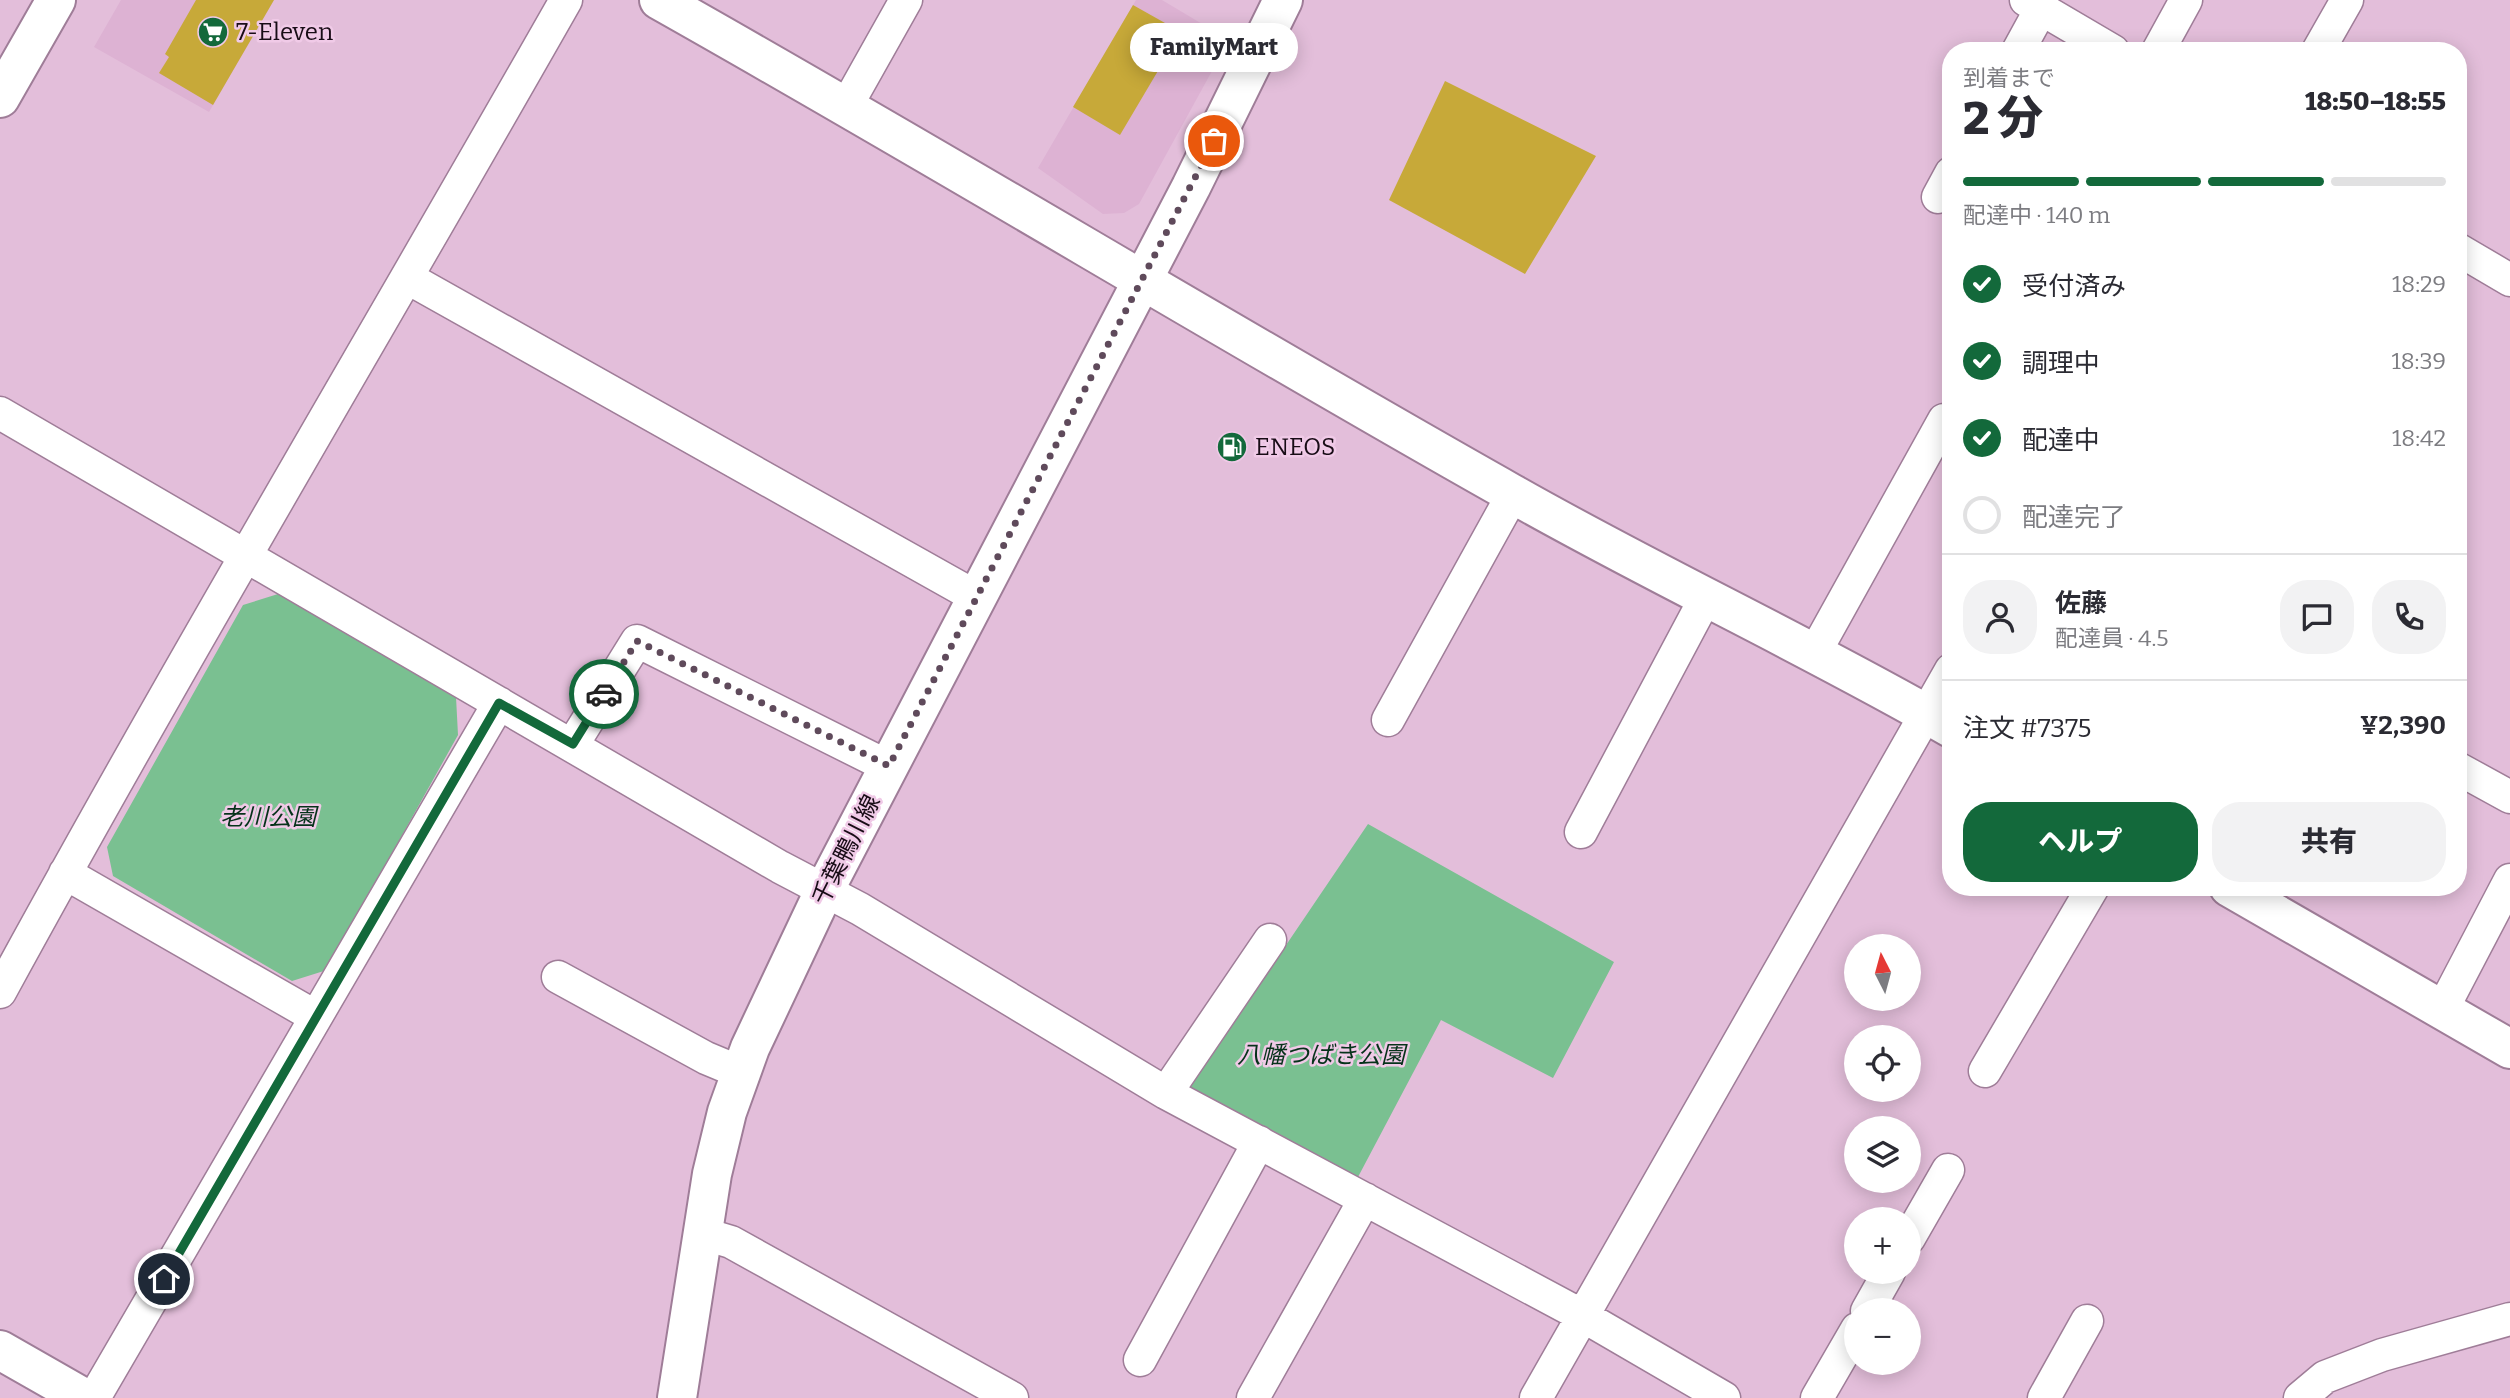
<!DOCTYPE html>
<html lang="ja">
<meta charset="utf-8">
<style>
body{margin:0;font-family:Bitter,"Noto Sans JP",serif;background:#f2f2f3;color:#2b2b33;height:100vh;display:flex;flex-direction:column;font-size:26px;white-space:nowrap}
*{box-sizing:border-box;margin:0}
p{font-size:23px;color:#7c7c81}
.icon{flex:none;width:38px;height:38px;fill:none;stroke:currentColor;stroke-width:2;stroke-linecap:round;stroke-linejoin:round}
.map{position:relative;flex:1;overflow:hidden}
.details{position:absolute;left:1942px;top:42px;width:525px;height:854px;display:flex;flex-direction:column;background:#fff;border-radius:28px;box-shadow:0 4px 18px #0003}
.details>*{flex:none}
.needle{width:46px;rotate:354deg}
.tools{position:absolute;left:1844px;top:934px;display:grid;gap:14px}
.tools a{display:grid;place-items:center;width:77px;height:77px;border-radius:50%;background:#fff;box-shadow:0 4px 18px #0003;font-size:35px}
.pin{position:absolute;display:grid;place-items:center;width:60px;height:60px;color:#fff;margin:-30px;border:4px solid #fff;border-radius:50%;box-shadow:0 2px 7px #0007}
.courier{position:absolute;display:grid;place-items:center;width:70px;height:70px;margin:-35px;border:5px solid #13693b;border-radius:50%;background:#fff;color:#222;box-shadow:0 2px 9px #0007}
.bubble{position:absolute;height:49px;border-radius:24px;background:#fff;box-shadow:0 4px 18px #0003;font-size:23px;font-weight:800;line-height:49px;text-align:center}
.headline em{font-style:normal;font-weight:800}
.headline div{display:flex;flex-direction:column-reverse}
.headline{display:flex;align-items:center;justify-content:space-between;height:119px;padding:0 21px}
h1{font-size:46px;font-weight:800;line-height:52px}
.bar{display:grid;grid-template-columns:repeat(4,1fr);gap:10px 7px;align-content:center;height:84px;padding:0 21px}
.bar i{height:9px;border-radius:5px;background:#e1e1e2}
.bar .active{background:#13693b}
.bar p{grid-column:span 4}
.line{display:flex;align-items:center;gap:18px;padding:0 21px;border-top:2px solid #e1e1e2}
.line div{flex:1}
.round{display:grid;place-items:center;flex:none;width:74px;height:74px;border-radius:28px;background:#f2f2f3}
ol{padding:0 21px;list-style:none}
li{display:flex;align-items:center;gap:21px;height:77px}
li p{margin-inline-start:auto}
li .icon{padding:7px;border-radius:50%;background:#13693b;color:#fff;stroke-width:4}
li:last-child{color:#7c7c81}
li i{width:38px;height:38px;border:4px solid #e1e1e2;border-radius:50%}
.cta{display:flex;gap:14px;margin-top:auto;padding:14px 21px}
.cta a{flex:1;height:80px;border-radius:28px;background:#13693b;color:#fff;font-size:28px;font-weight:800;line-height:80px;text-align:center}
.cta a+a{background:#f2f2f3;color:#2b2b33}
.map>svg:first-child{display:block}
.built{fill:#ddb2d3}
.green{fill:#7ac091}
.building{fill:#c7a939}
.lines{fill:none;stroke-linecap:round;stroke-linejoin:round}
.street-casing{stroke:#9f7d98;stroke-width:35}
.secondary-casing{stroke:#9f7d98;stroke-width:42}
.primary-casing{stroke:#9f7d98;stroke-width:42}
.street{stroke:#fff;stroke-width:32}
.secondary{stroke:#fff;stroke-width:38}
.primary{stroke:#fff;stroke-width:38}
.done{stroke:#5f4a5b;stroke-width:7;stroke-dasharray:0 12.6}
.route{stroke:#13693b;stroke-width:9}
.labels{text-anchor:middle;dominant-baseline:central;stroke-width:5;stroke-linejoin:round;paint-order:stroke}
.poi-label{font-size:24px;fill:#180c16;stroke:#f0cae7;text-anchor:start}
.park-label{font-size:24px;font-style:italic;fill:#06321a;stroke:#f0cae7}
.street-label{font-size:24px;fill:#180c16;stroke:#f0cae7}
</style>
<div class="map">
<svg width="2510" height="1398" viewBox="0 0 2510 1398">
<rect width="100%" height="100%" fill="#e3beda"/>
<!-- built -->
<path class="built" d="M121,0H274L209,112L94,47Z
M1136,0H1162L1229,40L1139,204L1124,213L1103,214L1038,168Z"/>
<!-- green -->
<path class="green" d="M278,594L456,697L458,735L327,970L292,981L113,876L107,847L243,605Z
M1368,824L1614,962L1553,1078L1441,1020L1358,1177L1190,1087Z"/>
<!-- building -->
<path class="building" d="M196,0H274L213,105L159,73L169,57L165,54Z
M1133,5L1181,32L1120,135L1073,107Z
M1445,81L1596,156L1525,274L1389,200Z"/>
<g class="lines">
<!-- street casing -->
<g class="street-casing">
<path id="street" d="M2026,0L2113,51
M2018,51L2041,9
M2158,51L2186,0
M2318,51L2347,0
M847,105L906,0
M1938,197L1951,173
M2459,250L2510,280
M408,278L978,598
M0,413L780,867L860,909L1166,1093L1583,1316L1724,1398
M1814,654L1944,420
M1388,720L1513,494
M573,744L637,641L889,767
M2459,769L2510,797
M1581,832L1706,597
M65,873L316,1017
M558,977L706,1058L742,1073
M0,992C182,658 378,331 566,0
M2442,1010L2510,880
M1985,1071L2093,887
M1166,1093L1270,940
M701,1233L731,1242L1012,1398
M1909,1238L1948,1170
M1867,1311L1889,1272
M1140,1360L1259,1142
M94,1398L499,703
M1253,1398L1365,1199
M1536,1398L1951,670
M1817,1398L1857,1329
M2044,1398L2087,1321
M2300,1398L2325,1377L2382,1355L2510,1319"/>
</g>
<!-- secondary casing -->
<g class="secondary-casing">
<path id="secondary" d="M659,0C945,161 1225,332 1511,493C1655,575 1807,645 1951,728
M0,98L56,0
M2229,887L2510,1049
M0,1350L84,1398"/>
</g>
<!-- primary casing -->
<g class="primary-casing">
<path id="primary" d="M677,1398L712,1174L727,1112L750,1048L825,889L1191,187L1283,0"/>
</g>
<!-- street -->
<use href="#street" class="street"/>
<!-- secondary -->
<use href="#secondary" class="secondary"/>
<!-- primary -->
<use href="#primary" class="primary"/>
</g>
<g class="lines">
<!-- done -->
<path class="done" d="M604,694L637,641L889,766L1214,141"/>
<!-- route -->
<path class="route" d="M164,1279L499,703L573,744L604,694"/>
</g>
<!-- icons -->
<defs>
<g id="supermarket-disc" transform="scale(1.575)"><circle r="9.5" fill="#13693b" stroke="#f0cae7"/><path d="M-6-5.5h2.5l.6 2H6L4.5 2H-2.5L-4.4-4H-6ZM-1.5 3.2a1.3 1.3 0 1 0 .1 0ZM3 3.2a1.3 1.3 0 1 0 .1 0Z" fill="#fff"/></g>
<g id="fuel-disc" transform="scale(1.575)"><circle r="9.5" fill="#13693b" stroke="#f0cae7"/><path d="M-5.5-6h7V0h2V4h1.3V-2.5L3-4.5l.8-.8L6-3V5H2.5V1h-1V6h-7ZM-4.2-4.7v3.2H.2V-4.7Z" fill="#fff"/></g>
</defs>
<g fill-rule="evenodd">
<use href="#supermarket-disc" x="213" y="32"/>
<use href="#fuel-disc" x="1232" y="447"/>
</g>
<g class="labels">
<!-- poi labels -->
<g class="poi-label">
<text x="236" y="32">7-Eleven</text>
<text x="1255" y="447">ENEOS</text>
</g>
<!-- park labels -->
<g class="park-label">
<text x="268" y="817">老川公園</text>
<text x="1321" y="1055">八幡つばき公園</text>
</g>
<!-- street labels -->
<g class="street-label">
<text transform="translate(846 850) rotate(-63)">千葉鴨川線</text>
</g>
</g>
</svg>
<div class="tools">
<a><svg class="needle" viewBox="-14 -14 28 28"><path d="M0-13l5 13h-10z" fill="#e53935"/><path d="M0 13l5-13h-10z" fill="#7c7c81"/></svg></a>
<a><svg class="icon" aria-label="locate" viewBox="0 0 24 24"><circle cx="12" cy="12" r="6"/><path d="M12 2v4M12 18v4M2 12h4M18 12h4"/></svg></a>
<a><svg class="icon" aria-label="layers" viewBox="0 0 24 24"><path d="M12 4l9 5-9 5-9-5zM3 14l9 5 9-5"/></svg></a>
<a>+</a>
<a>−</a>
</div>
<div class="pin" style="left:1214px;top:141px;background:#ea580c"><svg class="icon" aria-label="bag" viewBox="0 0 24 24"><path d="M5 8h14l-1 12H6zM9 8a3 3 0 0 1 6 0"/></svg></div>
<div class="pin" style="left:164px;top:1279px;background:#1f2937"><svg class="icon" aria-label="home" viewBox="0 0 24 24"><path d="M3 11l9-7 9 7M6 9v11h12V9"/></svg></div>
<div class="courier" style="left:604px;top:694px"><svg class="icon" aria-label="car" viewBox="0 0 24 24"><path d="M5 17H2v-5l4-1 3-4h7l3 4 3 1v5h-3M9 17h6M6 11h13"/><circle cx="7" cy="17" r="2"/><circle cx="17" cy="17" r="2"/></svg></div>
<div class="bubble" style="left:1130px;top:23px;width:168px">FamilyMart</div>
<section class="details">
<div class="headline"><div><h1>2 分</h1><p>到着まで</p></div><em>18:50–18:55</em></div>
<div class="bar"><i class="active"></i><i class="active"></i><i class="active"></i><i></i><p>配達中 · 140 m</p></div>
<ol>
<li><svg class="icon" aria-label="check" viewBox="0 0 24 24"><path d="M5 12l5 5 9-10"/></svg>受付済み<p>18:29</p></li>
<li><svg class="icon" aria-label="check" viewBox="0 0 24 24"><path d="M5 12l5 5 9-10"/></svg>調理中<p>18:39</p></li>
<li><svg class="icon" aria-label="check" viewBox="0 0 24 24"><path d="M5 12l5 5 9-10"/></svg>配達中<p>18:42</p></li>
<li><i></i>配達完了</li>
</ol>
<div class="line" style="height:126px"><a class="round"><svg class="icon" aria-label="person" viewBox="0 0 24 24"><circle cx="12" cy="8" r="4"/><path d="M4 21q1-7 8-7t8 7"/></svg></a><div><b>佐藤</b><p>配達員 · 4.5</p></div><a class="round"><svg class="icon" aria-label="chat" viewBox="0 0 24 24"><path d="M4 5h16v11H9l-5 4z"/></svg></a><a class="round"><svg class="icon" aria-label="phone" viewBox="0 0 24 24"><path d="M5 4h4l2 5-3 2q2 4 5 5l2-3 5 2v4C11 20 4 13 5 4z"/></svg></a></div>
<div class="line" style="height:91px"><div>注文 #7375</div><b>¥2,390</b></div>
<div class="cta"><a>ヘルプ</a><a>共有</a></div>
</section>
</div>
